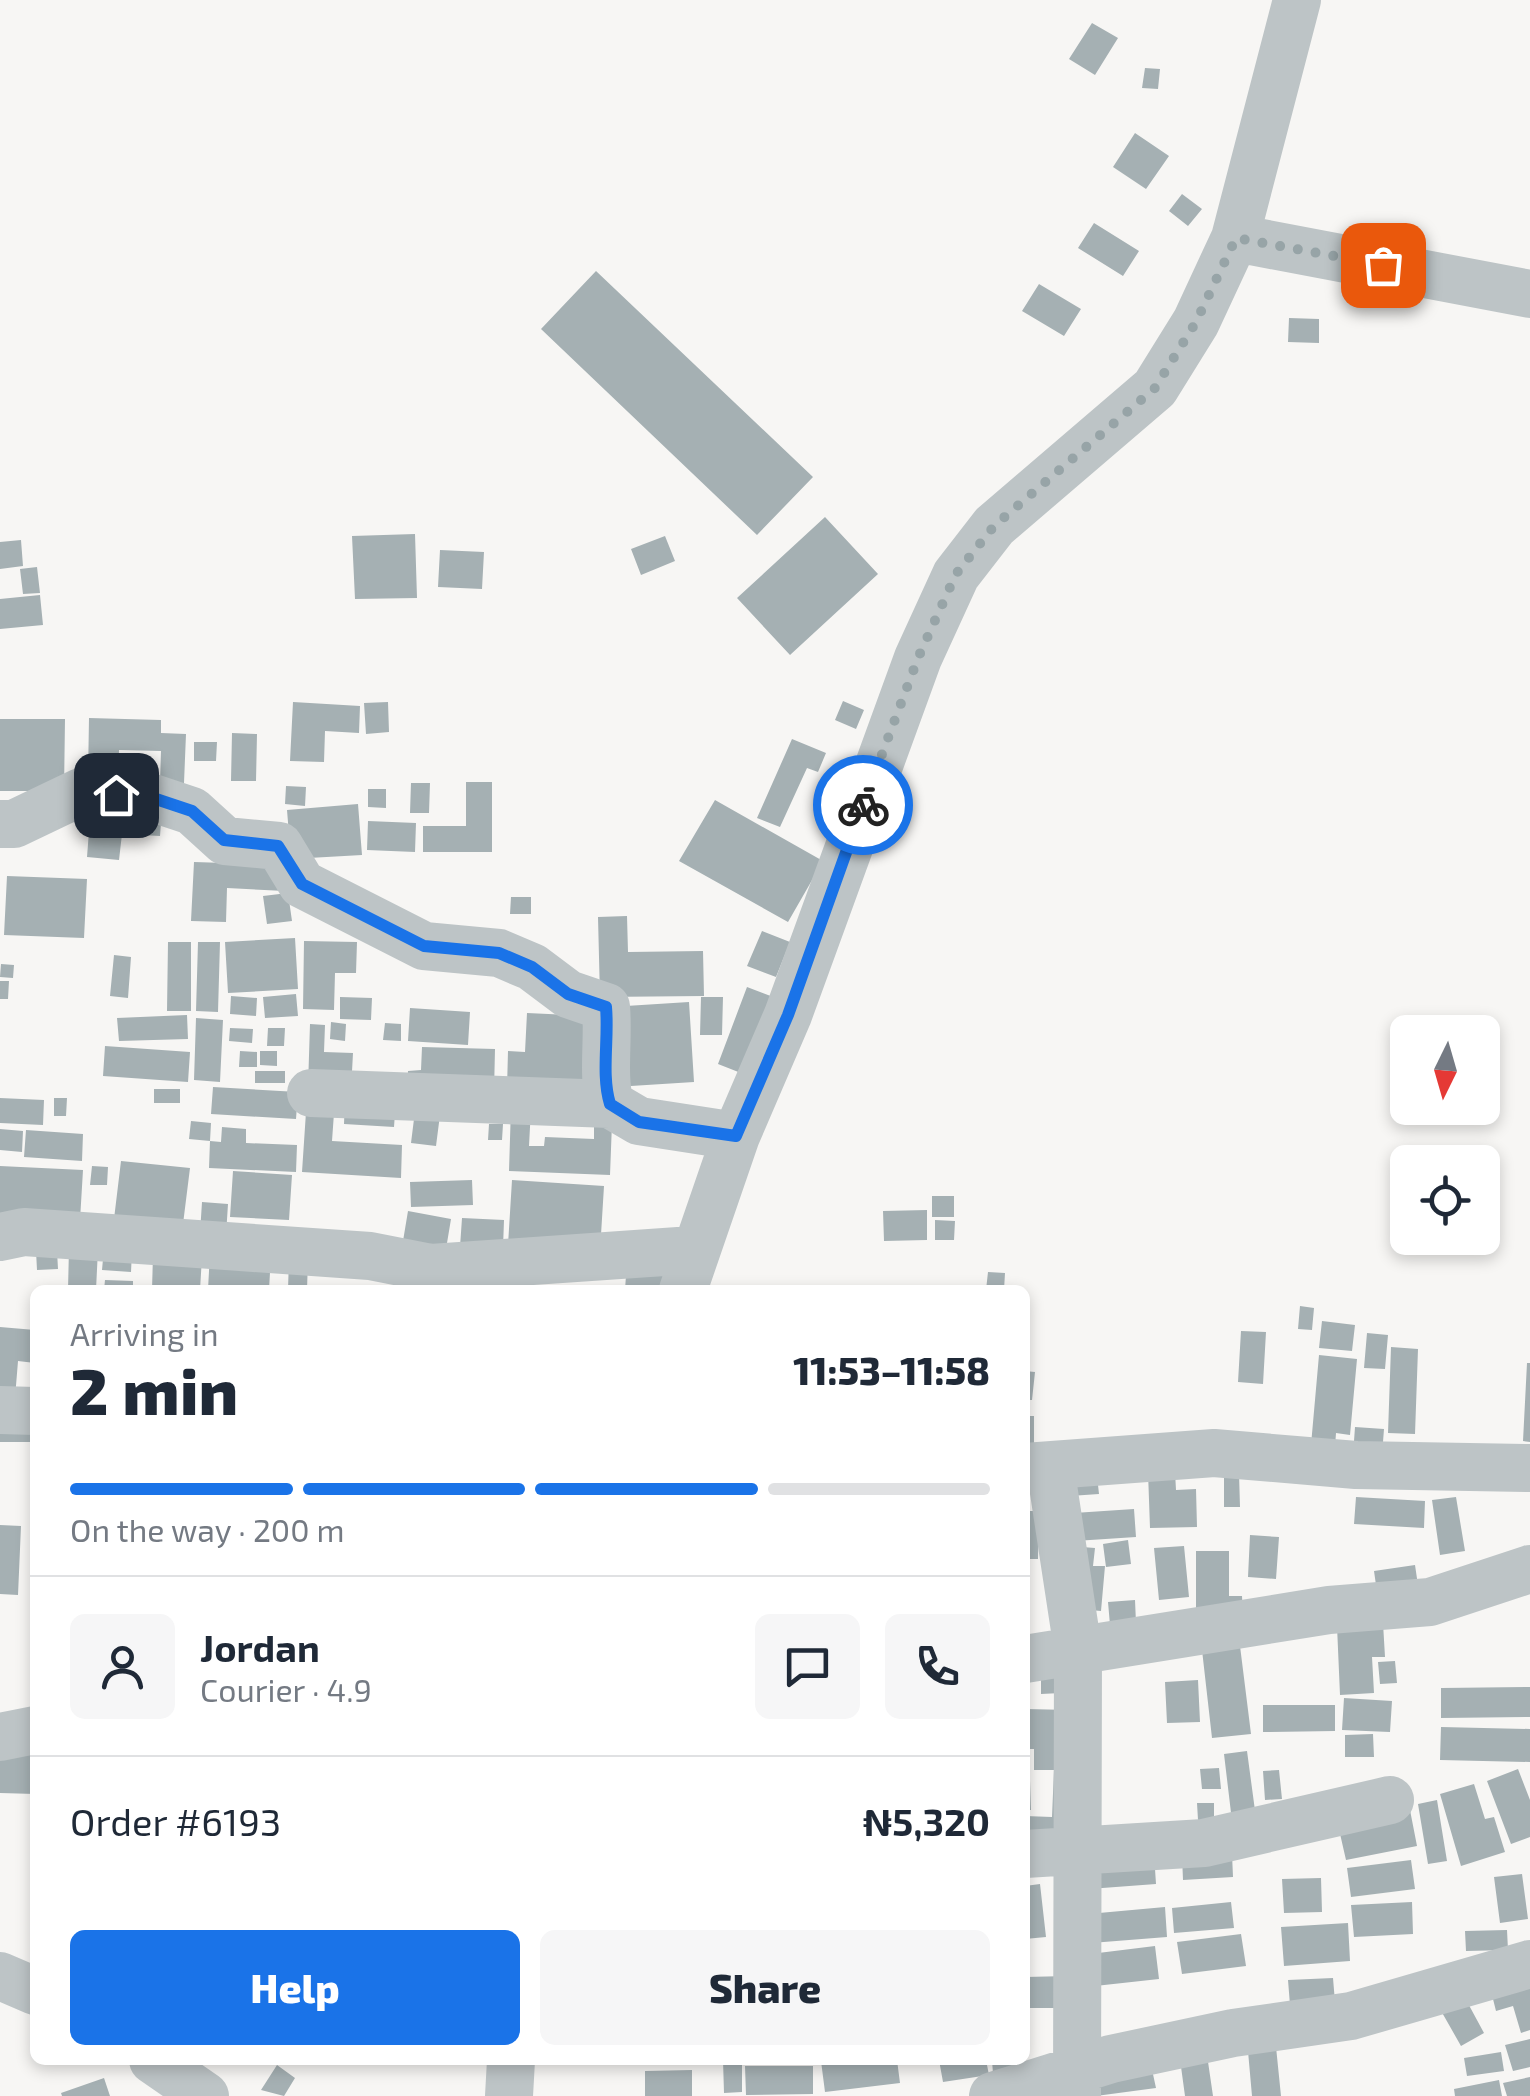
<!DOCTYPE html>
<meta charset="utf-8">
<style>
body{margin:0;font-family:"Exo 2",sans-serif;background:#f6f6f7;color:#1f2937;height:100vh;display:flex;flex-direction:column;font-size:38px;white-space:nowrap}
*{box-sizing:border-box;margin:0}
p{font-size:32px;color:#747a83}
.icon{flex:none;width:55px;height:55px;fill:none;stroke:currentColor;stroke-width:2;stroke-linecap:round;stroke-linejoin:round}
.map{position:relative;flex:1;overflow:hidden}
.details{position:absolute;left:30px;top:1285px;width:1000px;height:780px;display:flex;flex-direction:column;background:#fff;border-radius:15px;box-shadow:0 5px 15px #0003}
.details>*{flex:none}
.needle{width:65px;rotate:185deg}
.buttons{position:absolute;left:1390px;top:1015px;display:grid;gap:20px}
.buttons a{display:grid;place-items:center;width:110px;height:110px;border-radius:15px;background:#fff;box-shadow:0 5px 15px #0003;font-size:50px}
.pin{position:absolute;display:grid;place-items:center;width:85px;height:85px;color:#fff;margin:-42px;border-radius:20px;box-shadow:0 5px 15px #0006}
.courier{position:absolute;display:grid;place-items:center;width:100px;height:100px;margin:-50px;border:8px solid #1a73e8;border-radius:50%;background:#fff;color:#222;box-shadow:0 2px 12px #0007}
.summary em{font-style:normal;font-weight:800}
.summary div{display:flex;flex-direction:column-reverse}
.summary{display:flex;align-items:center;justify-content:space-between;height:170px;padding:0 40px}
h1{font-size:65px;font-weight:800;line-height:75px}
.bar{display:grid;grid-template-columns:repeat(4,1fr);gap:15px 10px;align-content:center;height:120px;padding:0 40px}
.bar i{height:12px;border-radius:8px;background:#e0e1e3}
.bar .selected{background:#1a73e8}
.bar p{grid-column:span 4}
.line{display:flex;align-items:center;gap:25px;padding:0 40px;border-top:2px solid #e0e1e3}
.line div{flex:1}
.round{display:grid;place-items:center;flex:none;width:105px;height:105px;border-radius:15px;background:#f6f6f7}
.button{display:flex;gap:20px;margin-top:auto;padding:20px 40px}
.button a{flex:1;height:115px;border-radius:15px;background:#1a73e8;color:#fff;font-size:40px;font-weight:800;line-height:115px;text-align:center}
.button a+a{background:#f6f6f7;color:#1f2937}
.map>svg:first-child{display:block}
.building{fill:#a5b0b3}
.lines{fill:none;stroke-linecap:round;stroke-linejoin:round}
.street{stroke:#bdc4c6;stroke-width:48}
.done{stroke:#97a4a7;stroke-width:10;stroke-dasharray:0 18}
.route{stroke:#1a73e8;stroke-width:12}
</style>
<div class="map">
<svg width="1530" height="2096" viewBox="0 0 1530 2096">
<rect width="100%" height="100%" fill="#f7f6f4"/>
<!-- building -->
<path class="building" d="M1092,23L1118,38L1095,75L1069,59Z
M1145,68L1160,69L1158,89L1142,88Z
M1135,133L1169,156L1146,189L1113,167Z
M1182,194L1202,209L1188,226L1169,211Z
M1094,223L1139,251L1123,276L1078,248Z
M596,271L813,477L757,535L541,329Z
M1039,284L1081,309L1064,336L1022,311Z
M1289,318L1319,319V343L1288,342Z
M825,517L878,574L790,655L737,598Z
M415,534L417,598L355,599L352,536Z
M665,536L675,561L641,575L631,549Z
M21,540L23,566L0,569V542Z
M440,550L484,552L482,589L438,587Z
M37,567L40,593L23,594L20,569Z
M40,595L43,625L0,629V599Z
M843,701L864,710L856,729L835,720Z
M293,702L360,706L359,733L325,731L324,762L290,761Z
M388,702L389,732L366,734L364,703Z
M89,718L161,720V733L186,734L184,783H160L161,751L119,750L118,779L88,778Z
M0,719H65L64,791H0Z
M232,733L257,734L256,781H231Z
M792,739L826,753L818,772L807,768L780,827L757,818Z
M194,742H217L216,761H194Z
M466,782H492V852H423V826H466Z
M411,783H430L429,813H410Z
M286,786L306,787L305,806L285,804Z
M368,789H386V808L368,807Z
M715,800L823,861L788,922L679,861Z
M358,804L362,855L291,859L287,810Z
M91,805L162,810L160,836L122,834L119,860L87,857Z
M368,821L416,823L415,852L367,850Z
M194,862L286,865L285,891L227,888L226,922L191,921Z
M7,876L87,879L84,938L4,935Z
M288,893L292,921L267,924L263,896Z
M511,897H531V914H510Z
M627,916L628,952L703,951L704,996L600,997L598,917Z
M762,931L790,942L776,977L747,966Z
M295,938L298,989L228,993L225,942Z
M304,941L357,942L356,973H335L334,1010L303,1009Z
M168,942H191V1011H167Z
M198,942H220L218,1012L196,1011Z
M114,955L131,957L128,998L110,996Z
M1,964L14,965L13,978L0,977Z
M0,981H9L8,999H0Z
M747,987L776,998L746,1075L718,1064Z
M296,994L298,1016L265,1018L263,997Z
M231,996L257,998L256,1016L230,1014Z
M340,997L372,998L371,1020L340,1019Z
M701,997H723L722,1035H700Z
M689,1002L694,1082L615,1087L610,1007Z
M410,1008L470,1012L468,1045L408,1041Z
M527,1013L591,1016L589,1090L507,1088L508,1051L525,1052Z
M187,1015L188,1039L119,1041L117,1018Z
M196,1018L223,1020L220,1082L194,1080Z
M331,1022L346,1024L345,1041L330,1039Z
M385,1023L401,1024V1041L383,1040Z
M310,1024L325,1025L324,1052L353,1053L351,1090L308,1087Z
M230,1028L253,1029L252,1043L229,1041Z
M268,1028H285L284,1046H267Z
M105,1046L190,1052L188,1082L103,1076Z
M422,1047L495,1049L494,1092L407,1090L408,1071L421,1070Z
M240,1051L257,1052V1067H239Z
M260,1051H277V1066L260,1065Z
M255,1071H285V1083H255Z
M213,1087L298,1092L296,1119L211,1114Z
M154,1089H180V1103H154Z
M345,1096L396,1099L394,1127L344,1124Z
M307,1097L335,1099L332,1141L402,1145L401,1178L302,1172Z
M0,1098L44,1100L43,1125L0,1123Z
M54,1098H67L66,1116H54Z
M416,1103L441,1107L436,1146L411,1143Z
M511,1107L531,1108L529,1146H544L545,1137L594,1139V1123H612L610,1175L509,1171Z
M191,1121L211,1123L210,1141L189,1139Z
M489,1124H503L502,1140H488Z
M222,1127L246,1129V1143L297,1145L296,1172L209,1168L210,1141L221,1142Z
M0,1129L23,1131L22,1152L0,1150Z
M26,1130L83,1134L82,1161L24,1157Z
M121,1161L190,1168L183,1224L114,1219Z
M0,1166L83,1170L80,1220L0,1216Z
M92,1166L108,1167L107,1185H90Z
M233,1171L292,1175L289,1220L230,1217Z
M472,1180L473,1205L411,1207L410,1182Z
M512,1180L604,1186L600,1251L508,1245Z
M932,1196H954V1217H932Z
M202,1202L228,1204L226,1235L200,1233Z
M927,1210V1240L884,1241L883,1211Z
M408,1211L451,1219L446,1249L403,1241Z
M462,1218L504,1220L503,1248L460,1247Z
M935,1220L955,1221L954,1240H935Z
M69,1248L98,1249L96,1290H68Z
M104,1248L132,1251L131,1272L102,1270Z
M36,1251H57L58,1269L37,1270Z
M210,1252L271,1255L269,1290H208Z
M153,1255L202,1257L200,1290H152Z
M289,1258L308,1259L307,1290H288Z
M627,1261L675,1264L673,1290H625Z
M988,1272L1005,1273L1004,1290H986Z
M105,1280L133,1281V1290H104Z
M1300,1306L1314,1308L1312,1330L1298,1329Z
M1322,1321L1355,1325L1352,1351L1319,1348Z
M0,1327L35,1330V1363L18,1361L15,1398L0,1396Z
M1241,1331L1266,1332L1263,1384L1238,1382Z
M1367,1333L1388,1335L1385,1369L1364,1368Z
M1391,1347L1418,1349L1415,1434L1388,1433Z
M1319,1355L1357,1359L1350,1435L1336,1433L1335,1447L1311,1445Z
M1527,1363H1530V1442L1523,1441Z
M1025,1371L1035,1372L1032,1400H1025Z
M1025,1416H1034V1444H1025Z
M0,1418L35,1419V1442H0Z
M1355,1427L1384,1429L1382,1455L1354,1441Z
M1148,1472H1175L1176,1490L1196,1489L1197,1527L1150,1528Z
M1224,1473H1239L1240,1507H1224Z
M1097,1476L1099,1494L1070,1496L1069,1477Z
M1356,1497L1425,1501L1424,1528L1354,1524Z
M1456,1497L1465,1551L1440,1555L1432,1500Z
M1134,1509L1136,1537L1075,1541L1074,1513Z
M1025,1511H1039L1038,1559H1025Z
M0,1525L21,1526L18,1595L0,1594Z
M1250,1535L1279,1537L1276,1579L1248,1577Z
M1128,1540L1131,1564L1106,1567L1103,1544Z
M1184,1546L1189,1597L1159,1600L1154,1548Z
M1082,1547L1095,1548L1093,1566H1105L1101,1611L1078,1609Z
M1196,1551H1229V1596H1242L1243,1617H1196Z
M1415,1565L1419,1592L1378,1599L1374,1571Z
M1135,1600L1136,1623L1110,1625L1108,1602Z
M1383,1623L1385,1657H1372L1374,1693L1340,1695L1337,1626Z
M1240,1646L1251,1734L1212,1738L1202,1650Z
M1395,1661L1397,1683L1380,1684L1378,1662Z
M1041,1667H1061V1693L1041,1694Z
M1198,1680L1200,1722L1167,1723L1165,1682Z
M1530,1687V1717L1441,1718V1688Z
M1344,1698L1392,1701L1390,1732L1342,1730Z
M1263,1705H1335V1731L1263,1732Z
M1025,1709L1071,1710L1067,1838L1025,1837V1816L1052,1817L1054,1770H1034V1749H1025Z
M1441,1727L1530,1729V1762L1440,1760Z
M1373,1734L1374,1757H1345V1735Z
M0,1750L35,1752V1794L0,1793Z
M1025,1751H1029L1031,1810H1025Z
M1247,1751L1256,1818L1232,1821L1224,1754Z
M1219,1768L1221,1789H1202L1200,1769Z
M1518,1769L1530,1800V1837L1511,1844L1487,1781Z
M1279,1770L1282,1799L1265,1800L1263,1771Z
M1474,1784L1485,1819L1494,1817L1505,1852L1461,1866L1440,1794Z
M1437,1800L1447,1861L1428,1864L1418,1804Z
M1197,1803H1214V1820H1198Z
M1410,1810L1417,1846L1346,1860L1338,1825Z
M1154,1854L1156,1884L1089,1889L1086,1859Z
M1232,1854L1233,1877L1183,1880L1182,1856Z
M1411,1860L1415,1889L1351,1897L1347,1868Z
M1522,1874L1528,1919L1500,1923L1494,1877Z
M1321,1878L1322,1912L1284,1913L1282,1879Z
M1040,1884L1046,1937L1025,1939V1886Z
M1231,1902L1234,1928L1174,1933L1172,1908Z
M1412,1902L1413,1934L1354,1937L1351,1905Z
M1165,1907L1167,1937L1091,1943L1088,1914Z
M1348,1923L1350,1961L1284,1966L1281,1927Z
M1507,1930L1508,1950L1466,1951L1465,1931Z
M1241,1934L1246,1966L1182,1974L1177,1942Z
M1155,1946L1159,1979L1086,1987L1082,1955Z
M1068,1976L1069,2008H1025V1977Z
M1333,1978L1335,2002L1290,2005L1288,1980Z
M1530,1984V2030L1521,2033L1513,2006L1496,2011L1492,1995Z
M1464,1996L1484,2033L1461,2046L1440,2009Z
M1275,2037L1281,2096H1252L1247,2040Z
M1530,2039V2067L1513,2071L1505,2045Z
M1206,2048L1213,2096H1185L1179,2052Z
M1501,2052L1504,2071L1467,2076L1464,2058Z
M723,2060H742V2092L724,2093Z
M897,2060L900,2083L825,2092L821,2061Z
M939,2060H986L989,2075L943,2082Z
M992,2060H1024V2072L993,2074Z
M277,2065L295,2078L284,2096L261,2090Z
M1151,2065L1156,2088L1096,2096L1092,2076Z
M745,2066H813V2094L746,2095Z
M692,2070V2096H645V2071Z
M1530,2077V2096H1507L1503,2083Z
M104,2078L110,2096H62L61,2093Z
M1499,2080L1502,2096H1455L1454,2089Z"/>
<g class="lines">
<!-- street -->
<path class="street" d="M1235,238L1530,294
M0,824H14L81,792L150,797L192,811L225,841L279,846L302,884L424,946L499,953L532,967L568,994L606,1007C609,1038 602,1076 610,1104L639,1121L736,1136
M311,1093L610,1104
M0,1237L24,1232L370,1256L431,1268L693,1250
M683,1290L736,1136L788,1015L918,658L956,575L994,526L1155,388L1196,322L1235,238L1297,0
M0,1410L35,1411
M1050,1466L1078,1650L1077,2096
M1025,1467L1214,1453L1356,1465L1530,1468
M1025,1659L1329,1610L1430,1602L1530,1569
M0,1737L35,1730
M1025,1854L1204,1843L1390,1800
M0,1976L35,1991
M153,2060L205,2096
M509,2096L511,2060
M993,2096L1111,2059L1233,2033L1351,2016L1530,1964"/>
</g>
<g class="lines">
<!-- done -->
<path class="done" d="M863,805L918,658L956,574L994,526L1155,388L1196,322L1236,238L1383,265"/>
<!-- route -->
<path class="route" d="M116,795L150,797L192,811L224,840L278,846L302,884L424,946L499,953L532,967L568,994L606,1007C609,1039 601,1074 610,1104L639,1122L736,1136L788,1015L863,805"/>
</g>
</svg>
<div class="buttons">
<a><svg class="needle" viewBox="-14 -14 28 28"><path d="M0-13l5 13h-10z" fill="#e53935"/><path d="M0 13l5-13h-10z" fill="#747a83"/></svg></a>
<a><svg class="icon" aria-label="locate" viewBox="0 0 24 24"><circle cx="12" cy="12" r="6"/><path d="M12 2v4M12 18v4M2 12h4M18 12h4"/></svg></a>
</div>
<div class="pin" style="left:1383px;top:265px;background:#ea580c"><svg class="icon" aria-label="bag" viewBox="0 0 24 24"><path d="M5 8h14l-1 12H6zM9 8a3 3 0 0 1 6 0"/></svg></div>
<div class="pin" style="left:116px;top:795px;background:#1f2937"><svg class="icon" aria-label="home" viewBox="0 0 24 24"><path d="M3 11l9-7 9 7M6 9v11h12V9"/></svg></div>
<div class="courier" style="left:863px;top:805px"><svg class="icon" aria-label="bike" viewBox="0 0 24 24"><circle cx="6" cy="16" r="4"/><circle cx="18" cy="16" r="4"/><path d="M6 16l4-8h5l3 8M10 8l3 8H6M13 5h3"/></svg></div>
<section class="details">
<div class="summary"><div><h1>2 min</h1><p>Arriving in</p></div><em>11:53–11:58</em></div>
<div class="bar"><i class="selected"></i><i class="selected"></i><i class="selected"></i><i></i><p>On the way · 200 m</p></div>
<div class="line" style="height:180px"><a class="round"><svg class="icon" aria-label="person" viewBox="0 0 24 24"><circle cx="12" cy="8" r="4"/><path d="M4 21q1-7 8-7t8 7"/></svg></a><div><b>Jordan</b><p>Courier · 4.9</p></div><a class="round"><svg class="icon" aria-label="chat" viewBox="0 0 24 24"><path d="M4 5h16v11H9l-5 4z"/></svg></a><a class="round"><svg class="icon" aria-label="phone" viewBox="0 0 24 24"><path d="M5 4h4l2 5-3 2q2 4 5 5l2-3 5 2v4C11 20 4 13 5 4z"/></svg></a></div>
<div class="line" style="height:130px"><div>Order #6193</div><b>₦5,320</b></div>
<div class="button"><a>Help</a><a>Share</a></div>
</section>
</div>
